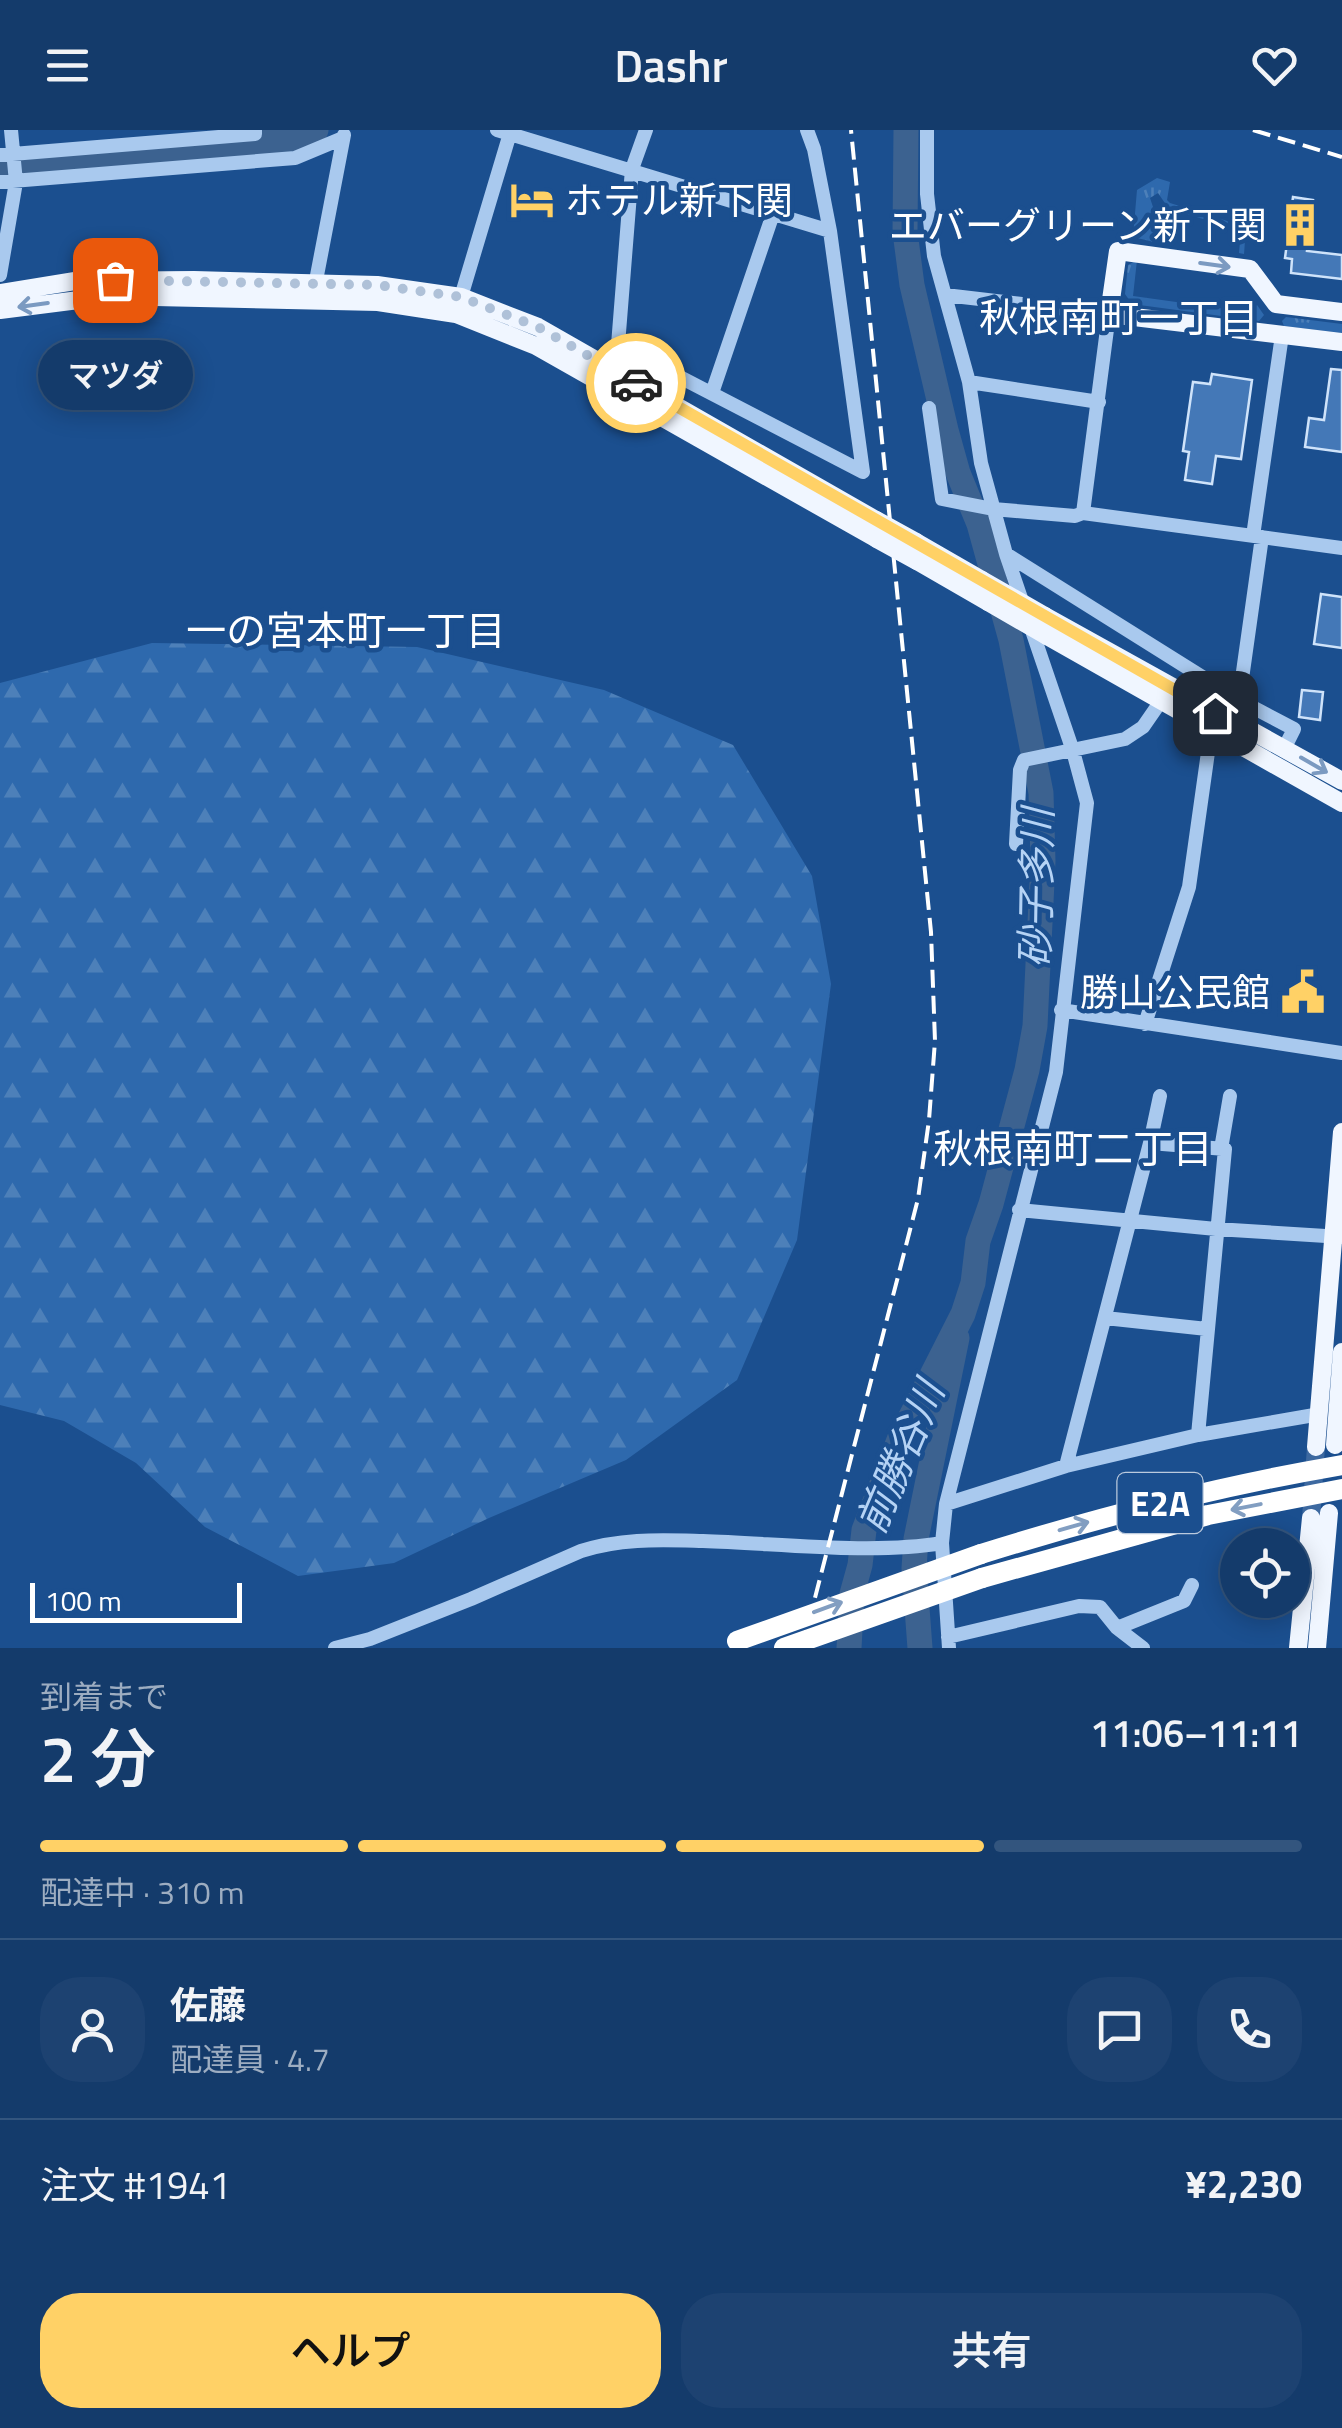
<!DOCTYPE html>
<html lang="ja">
<meta charset="utf-8">
<style>
body{margin:0;font-family:"Titillium Web","Noto Sans JP",sans-serif;background:#1d4271;color:#f1f3f6;height:100vh;display:flex;flex-direction:column;font-size:38px;white-space:nowrap}
*{box-sizing:border-box;margin:0}
p{font-size:32px;color:#9dadc1}
.icon{flex:none;width:55px;height:55px;fill:none;stroke:currentColor;stroke-width:2;stroke-linecap:round;stroke-linejoin:round}
.map{position:relative;height:1518px;overflow:hidden}
.details{display:flex;flex-direction:column;background:#143b6b;flex:1}
.details>*{flex:none}
.buttons{position:absolute;left:1220px;top:1398px;display:grid;gap:20px}
.buttons a{display:grid;place-items:center;width:90px;height:90px;border-radius:50%;background:#143b6b;box-shadow:0 5px 25px #0003,0 0 0 2px #33557e;font-size:50px}
.scale{position:absolute;left:30px;bottom:25px;width:212px;box-sizing:border-box;padding-left:10px;border:5px solid #fff;border-top:0;font-size:28px;line-height:35px;white-space:nowrap;color:#fff;-webkit-text-stroke:8px #1b4f8f;paint-order:stroke}
.pin{position:absolute;display:grid;place-items:center;width:85px;height:85px;color:#fff;margin:-42px;border-radius:20px;box-shadow:0 5px 15px #0006}
.courier{position:absolute;display:grid;place-items:center;width:100px;height:100px;margin:-50px;border:8px solid #ffd166;border-radius:50%;background:#fff;color:#222;box-shadow:0 2px 12px #0007}
.bubble{position:absolute;height:70px;border-radius:35px;background:#143b6b;box-shadow:0 5px 25px #0003,0 0 0 2px #33557e;font-size:32px;font-weight:600;line-height:70px;text-align:center}
.head em{font-style:normal;font-weight:600}
.head div{display:flex;flex-direction:column-reverse}
.head{display:flex;align-items:center;justify-content:space-between;height:170px;padding:0 40px}
h1{font-size:65px;font-weight:600;line-height:75px}
.bar{display:grid;grid-template-columns:repeat(4,1fr);gap:15px 10px;align-content:center;height:120px;padding:0 40px}
.bar i{height:12px;border-radius:8px;background:#33557e}
.bar .on{background:#ffd166}
.bar p{grid-column:span 4}
.line{display:flex;align-items:center;gap:25px;padding:0 40px;border-top:2px solid #33557e}
.line div{flex:1}
.round{display:grid;place-items:center;flex:none;width:105px;height:105px;border-radius:40px;background:#1d4271}
.action{display:flex;gap:20px;margin-top:auto;padding:20px 40px}
.action a{flex:1;height:115px;border-radius:40px;background:#ffd166;color:#111;font-size:40px;font-weight:600;line-height:115px;text-align:center}
.action a+a{background:#1d4271;color:#f1f3f6}
header{display:flex;justify-content:space-between;align-items:center;height:130px;padding:0 40px;background:#143b6b;font-size:45px;font-weight:600}
.map>svg:first-child{display:block}
.grass{fill:url(#grass-tufts)}
.forest{fill:url(#forest-firs)}
.lines{fill:none;stroke-linecap:round;stroke-linejoin:round}
.river{stroke:#3c6290;stroke-width:25}
.building{fill:#4478b7;stroke:#cfe3fa;stroke-width:2.5}
.major-tunnel{stroke:#3d69a0;stroke-width:18;stroke-dasharray:18 9;stroke-linecap:butt}
.minor{stroke:#a9c9ee;stroke-width:14}
.major{stroke:#f0f6ff;stroke-width:18}
.highway{stroke:#fff;stroke-width:20}
.rail{stroke:#fff;stroke-width:4;stroke-dasharray:18 8;stroke-linecap:butt}
.major-bridge{stroke:#f0f6ff;stroke-width:18}
.highway-bridge{stroke:#fff;stroke-width:20}
.oneway{stroke:#7b9ac1}
.oneway2{stroke:#829ec1}
.done{stroke:#afc1d8;stroke-width:10;stroke-dasharray:0 18}
.route{stroke:#ffd166;stroke-width:12}
.labels{text-anchor:middle;dominant-baseline:central;stroke-width:9;stroke-linejoin:round;paint-order:stroke}
.shield{fill:#1b4f8f;stroke:#bbcadd;stroke-width:2.5}
.shield-label{font-size:35px;font-weight:bold;fill:#fff}
.poi-label{font-size:38px;fill:#fff;stroke:#1b4f8f;text-anchor:end}
.neighbourhood-label{font-size:40px;fill:#fff;stroke:#1b4f8f}
.water-label{font-size:40px;font-style:italic;fill:#b5d3f5;stroke:#1b4f8f}
</style>
<header><svg class="icon" aria-label="menu" viewBox="0 0 24 24"><path d="M4 6h16M4 12h16M4 18h16"/></svg>Dashr<svg class="icon" aria-label="heart" viewBox="0 0 24 24"><path d="M12 20l-8-8c-3-5 5-10 8-4 3-6 11-1 8 4z"/></svg></header>
<div class="map">
<svg width="1342" height="1518" viewBox="0 0 1342 1518">
<defs>
<pattern id="grass-tufts" width="24" height="20" patternUnits="userSpaceOnUse" patternTransform="scale(2.5)"><rect width="24" height="20" fill="#2e69ad"/><path d="M3 7l-1-3M5 7V3M7 7l1-3M15 17l-1-3M17 17v-4M19 17l1-3" fill="none" stroke="#4d80b9"/></pattern>
<pattern id="forest-firs" width="22" height="20" patternUnits="userSpaceOnUse" patternTransform="scale(2.5)"><rect width="22" height="20" fill="#2e69ad"/><path d="M5 1l3.5 6h-7zM16 11l3.5 6h-7z" fill="#4d80b9"/></pattern>
</defs>
<rect width="100%" height="100%" fill="#1b4f8f"/>
<!-- grass -->
<path class="grass" d="M1157,48L1170,52L1167,70L1170,73L1246,97L1244,124L1239,123L1241,100L1169,79L1158,63L1150,68L1160,98L1158,113L1133,107L1137,60Z
M1137,130L1133,166L1248,182L1257,175L1264,185L1259,191L1132,174L1125,164L1128,135Z
M1286,187L1342,194V203L1284,196L1282,191Z"/>
<!-- forest -->
<path class="forest" d="M152,513L417,517L604,560L733,615L812,746L831,854L797,1110L737,1250L626,1330L489,1388L394,1433L298,1446L205,1397L136,1333L64,1291L0,1275V553Z"/>
<g class="lines">
<!-- river -->
<path class="river" d="M0,37L280,11L309,6L316,0
M849,1518L852,1464L860,1435L864,1400L899,1310L963,1184L973,1153L978,1111L991,1074L1027,940L1035,896L1043,731L1041,663L1011,510L979,394L958,343L946,300L912,155L905,102L906,0
M920,1518L914,1438L916,1409L957,1208"/>
</g>
<!-- building -->
<path class="building" d="M1293,67L1313,70L1307,121L1342,125V149L1291,143L1292,129L1285,128Z
M1331,239L1342,240V322L1305,317L1309,288L1324,290Z
M1212,244L1252,250L1241,329L1216,326L1212,354L1185,350L1189,322L1183,321L1193,252L1210,254Z
M1321,464L1342,467V518L1314,514Z
M1302,560L1323,562L1320,590L1299,587Z"/>
<g class="lines">
<!-- major-tunnel -->
<path class="major-tunnel" d="M1311,1388L1316,1317"/>
<!-- minor -->
<path class="minor" d="M497,0L830,101
M646,0L632,39L618,215L863,342L830,101L814,19L807,0
M927,0V64L934,126L969,252L981,333L1006,424L1073,621L1087,673L1056,942L946,1374L942,1413L949,1518
M0,25L255,4V0
M0,52L295,28L343,8
M0,145L16,52L11,0
M314,161L344,5
M945,165L1109,184L1083,383
M458,177L511,0
M969,252L1099,272
M712,263L773,84
M929,278L942,369L993,379L1075,386L1083,383L1342,418
M1253,406L1282,205
M1006,424L1239,570L1294,599L1284,619
M1239,570L1262,407
M1016,714L1020,640L1024,630L1125,609L1143,597L1161,571
M1061,880L1342,923
M1145,894L1189,757L1211,601
M1150,1013L1160,966
M1221,1019L1230,966
M1019,1080L1216,1099L1342,1107
M1105,1188L1207,1199
M1066,1336L1150,1013L1225,1019L1198,1305
M946,1374L1066,1336L1198,1305L1320,1284
M1117,1498L1184,1471L1192,1455
M948,1507L1079,1476L1100,1477L1117,1498L1143,1518
M335,1518L370,1509L471,1469L581,1421C622,1408 660,1410 703,1411C775,1413 872,1425 942,1413"/>
<!-- major -->
<path class="major" d="M0,163L75,151L194,150L377,155L461,167L538,197L876,390
M0,180L110,166L378,172L456,184L536,216L877,409
M1342,182L1276,174L1250,139L1118,121L1109,184L1342,212
M916,412L982,450
M917,431L988,472
M1045,486L1342,651
M1047,506L1342,673
M1335,1315L1342,1222
M1316,1317L1342,1002
M1298,1518L1311,1388
M1317,1518L1329,1383"/>
<!-- highway -->
<path class="highway" d="M981,1424C1099,1387 1220,1356 1342,1335
M982,1448L1208,1385L1342,1359"/>
<!-- rail -->
<path class="rail" d="M1253,0L1342,27
M802,1518L918,1069L929,990L935,911L931,802L851,0"/>
<!-- major-bridge -->
<path class="major-bridge" d="M876,390L916,412
M877,409L917,431
M982,450L1045,486
M988,472L1047,506"/>
<!-- highway-bridge -->
<path class="highway-bridge" d="M737,1511L981,1424
M784,1518L982,1448"/>
</g>
<!-- one-way arrows -->
<defs><path id="oneway-shaft" d="M-6 0H5M1.5-3L5.5 0L1.5 3" fill="none" stroke-width="1.6" stroke-linecap="round" stroke-linejoin="round" transform="scale(2.5)"/></defs>
<g class="oneway">
<use href="#oneway-shaft" transform="translate(1215 135) rotate(8)"/>
<use href="#oneway-shaft" transform="translate(33 175) rotate(172)"/>
<use href="#oneway-shaft" transform="translate(1314 635) rotate(30)"/>
</g>
<g class="oneway2">
<use href="#oneway-shaft" transform="translate(1246 1377) rotate(169)"/>
<use href="#oneway-shaft" transform="translate(1074 1396) rotate(-16)"/>
<use href="#oneway-shaft" transform="translate(828 1477) rotate(-20)"/>
</g>
<g class="lines">
<!-- done -->
<path class="done" d="M115,150L377,155L461,167L538,197L636,253"/>
<!-- route -->
<path class="route" d="M636,253L1215,583"/>
</g>
<!-- icons -->
<defs>
<g id="hotel-bare" transform="scale(3.45)"><path d="M-6-4.5h1.5V1H6V5H4.5V3h-9V5H-6ZM-4 0a1.8 1.8 0 1 1 3.6 0ZM.5 0V-2.5h3Q6-2.5 6 0Z" fill="#ffd166" stroke="#1b4f8f" stroke-width="2.5" paint-order="stroke"/></g>
<g id="building-bare" transform="scale(3.45)"><path d="M-4-6H4V6H1V3H-1V6H-4ZM-2.5-4.3h1.7v1.8h-1.7ZM.8-4.3h1.7v1.8H.8ZM-2.5-1h1.7V.8h-1.7ZM.8-1h1.7V.8H.8Z" fill="#ffd166" stroke="#1b4f8f" stroke-width="2.5" paint-order="stroke"/></g>
<g id="civic-bare" transform="scale(3.45)"><path d="M-.6-6.5H3V-4.5H.6V-3L4-1V1h2V6H-6V1h2V-1L-.6-3ZM-1.2 2.5V6h2.4V2.5Z" fill="#ffd166" stroke="#1b4f8f" stroke-width="2.5" paint-order="stroke"/></g>
</defs>
<g fill-rule="evenodd">
<use href="#hotel-bare" x="532" y="70"/>
<use href="#building-bare" x="1300" y="95"/>
<use href="#civic-bare" x="1303" y="862"/>
</g>
<g class="labels">
<!-- shield labels -->
<rect class="shield" x="1117.5" y="1343" width="85" height="60" rx="8"/>
<g class="shield-label">
<text x="1160" y="1373">E2A</text>
</g>
<!-- poi labels -->
<g class="poi-label">
<text x="565" y="70" text-anchor="start">ホテル新下関</text>
<text x="1267" y="95">エバーグリーン新下関</text>
<text x="1270" y="862">勝山公民館</text>
</g>
<!-- neighbourhood labels -->
<g class="neighbourhood-label">
<text x="1119" y="187">秋根南町一丁目</text>
<text x="346" y="500">一の宮本町一丁目</text>
<text x="1073" y="1018">秋根南町二丁目</text>
</g>
<!-- water labels -->
<g class="water-label">
<text transform="translate(1036 758) rotate(-89)">砂子多川</text>
<text transform="translate(900 1327) rotate(-67)">前勝谷川</text>
</g>
</g>
</svg>
<div class="buttons">
<a><svg class="icon" aria-label="locate" viewBox="0 0 24 24"><circle cx="12" cy="12" r="6"/><path d="M12 2v4M12 18v4M2 12h4M18 12h4"/></svg></a>
</div>
<div class="scale">100 m</div>
<div class="pin" style="left:115px;top:150px;background:#ea580c"><svg class="icon" aria-label="bag" viewBox="0 0 24 24"><path d="M5 8h14l-1 12H6zM9 8a3 3 0 0 1 6 0"/></svg></div>
<div class="pin" style="left:1215px;top:583px;background:#1f2937"><svg class="icon" aria-label="home" viewBox="0 0 24 24"><path d="M3 11l9-7 9 7M6 9v11h12V9"/></svg></div>
<div class="courier" style="left:636px;top:253px"><svg class="icon" aria-label="car" viewBox="0 0 24 24"><path d="M5 17H2v-5l4-1 3-4h7l3 4 3 1v5h-3M9 17h6M6 11h13"/><circle cx="7" cy="17" r="2"/><circle cx="17" cy="17" r="2"/></svg></div>
<div class="bubble" style="left:38px;top:210px;width:155px">マツダ</div>
</div>
<section class="details">
<div class="head"><div><h1>2 分</h1><p>到着まで</p></div><em>11:06–11:11</em></div>
<div class="bar"><i class="on"></i><i class="on"></i><i class="on"></i><i></i><p>配達中 · 310 m</p></div>
<div class="line" style="height:180px"><a class="round"><svg class="icon" aria-label="person" viewBox="0 0 24 24"><circle cx="12" cy="8" r="4"/><path d="M4 21q1-7 8-7t8 7"/></svg></a><div><b>佐藤</b><p>配達員 · 4.7</p></div><a class="round"><svg class="icon" aria-label="chat" viewBox="0 0 24 24"><path d="M4 5h16v11H9l-5 4z"/></svg></a><a class="round"><svg class="icon" aria-label="phone" viewBox="0 0 24 24"><path d="M5 4h4l2 5-3 2q2 4 5 5l2-3 5 2v4C11 20 4 13 5 4z"/></svg></a></div>
<div class="line" style="height:130px"><div>注文 #1941</div><b>¥2,230</b></div>
<div class="action"><a>ヘルプ</a><a>共有</a></div>
</section>
